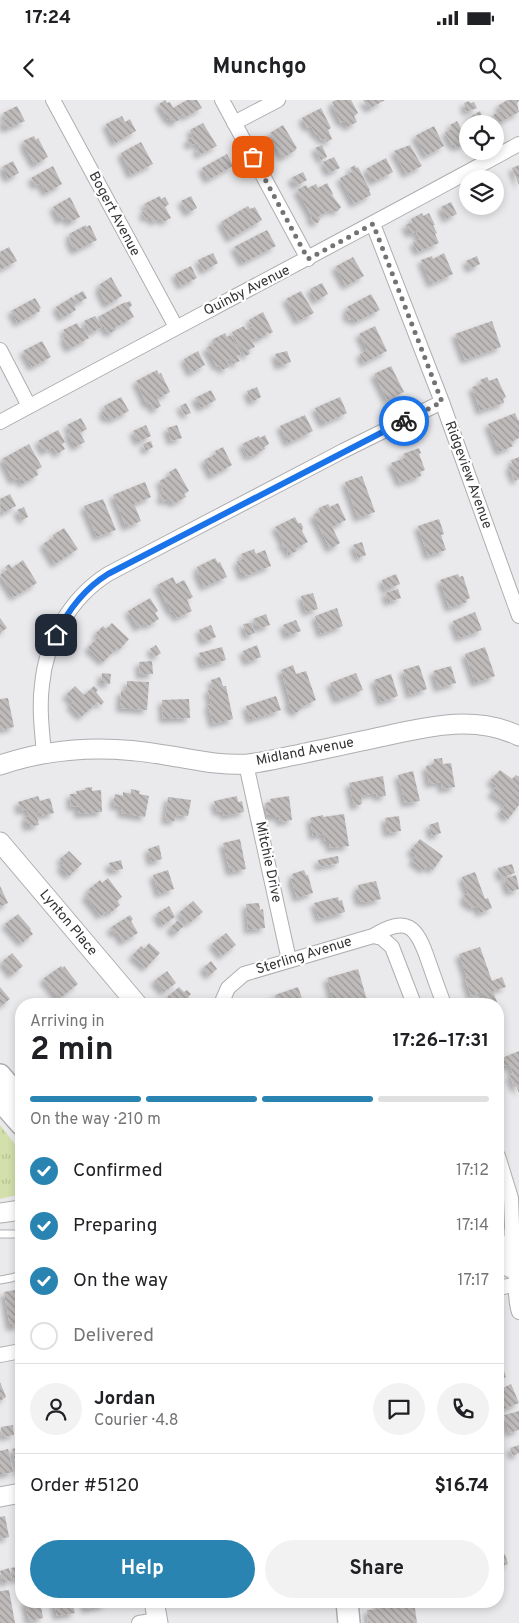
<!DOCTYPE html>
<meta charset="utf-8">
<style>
body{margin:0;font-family:Overpass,sans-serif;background:#f2f2f2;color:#202124;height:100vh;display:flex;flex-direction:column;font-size:19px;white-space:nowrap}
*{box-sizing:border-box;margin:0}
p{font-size:16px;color:#757577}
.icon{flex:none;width:28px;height:28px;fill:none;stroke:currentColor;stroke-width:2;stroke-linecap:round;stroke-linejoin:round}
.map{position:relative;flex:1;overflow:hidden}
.sheet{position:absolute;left:15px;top:898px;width:489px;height:610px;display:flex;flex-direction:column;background:#fff;border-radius:20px;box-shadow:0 2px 8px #0003}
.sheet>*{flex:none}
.controls{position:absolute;left:459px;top:15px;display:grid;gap:10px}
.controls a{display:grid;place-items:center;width:45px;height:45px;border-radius:50%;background:#fff;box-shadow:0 2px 8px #0003;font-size:25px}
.pin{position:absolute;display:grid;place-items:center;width:42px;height:42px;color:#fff;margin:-21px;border-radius:10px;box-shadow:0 2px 8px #0006}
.courier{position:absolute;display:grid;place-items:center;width:50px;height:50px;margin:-25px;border:4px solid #1a73e8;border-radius:50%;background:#fff;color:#222;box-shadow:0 1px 6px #0007}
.head em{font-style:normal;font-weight:700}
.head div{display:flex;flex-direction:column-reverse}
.head{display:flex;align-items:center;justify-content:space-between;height:85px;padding:0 15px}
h1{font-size:32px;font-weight:700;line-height:38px}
.bar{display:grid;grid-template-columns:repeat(4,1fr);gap:8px 5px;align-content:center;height:60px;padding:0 15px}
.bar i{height:6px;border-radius:4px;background:#e0e0e0}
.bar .active{background:#2984b1}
.bar p{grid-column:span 4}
.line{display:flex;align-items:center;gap:12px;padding:0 15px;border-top:1px solid #e0e0e0}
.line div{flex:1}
.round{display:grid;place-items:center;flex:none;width:52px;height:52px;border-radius:26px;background:#f2f2f2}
ol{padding:0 15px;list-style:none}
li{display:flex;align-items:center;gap:15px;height:55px}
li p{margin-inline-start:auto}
li .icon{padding:5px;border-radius:50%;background:#2984b1;color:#fff;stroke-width:4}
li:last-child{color:#757577}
li i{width:28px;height:28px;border:2px solid #e0e0e0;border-radius:50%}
.button{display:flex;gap:10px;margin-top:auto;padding:10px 15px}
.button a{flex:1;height:58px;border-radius:30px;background:#2984b1;color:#fff;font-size:20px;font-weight:700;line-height:58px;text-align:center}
.button a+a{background:#f2f2f2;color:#202124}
.status{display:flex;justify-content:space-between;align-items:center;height:35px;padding:0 25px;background:#fff;direction:ltr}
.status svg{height:14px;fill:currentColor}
header{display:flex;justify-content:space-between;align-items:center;height:65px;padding:0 15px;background:#fff;font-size:22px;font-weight:700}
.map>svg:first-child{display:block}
.grass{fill:url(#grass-tufts)}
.building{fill:url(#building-back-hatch);filter:url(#shadow)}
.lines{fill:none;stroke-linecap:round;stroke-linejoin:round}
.lane-casing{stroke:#aeaeb1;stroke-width:9}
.street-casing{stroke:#aeaeb1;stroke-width:16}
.secondary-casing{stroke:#aeaeb1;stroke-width:21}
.primary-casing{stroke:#aeaeb1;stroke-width:24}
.lane{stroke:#fff;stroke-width:7}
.street{stroke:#fff;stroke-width:14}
.secondary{stroke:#fff;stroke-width:19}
.primary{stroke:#fff;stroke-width:21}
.done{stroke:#737374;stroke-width:5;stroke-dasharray:0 9}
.route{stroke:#1a73e8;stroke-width:6}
.labels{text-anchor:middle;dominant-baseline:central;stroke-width:4.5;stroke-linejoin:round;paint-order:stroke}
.street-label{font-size:14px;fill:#333334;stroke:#fff}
</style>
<div class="status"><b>17:24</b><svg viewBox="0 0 49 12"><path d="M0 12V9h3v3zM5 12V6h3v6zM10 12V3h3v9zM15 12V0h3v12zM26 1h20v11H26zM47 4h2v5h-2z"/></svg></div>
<header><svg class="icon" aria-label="back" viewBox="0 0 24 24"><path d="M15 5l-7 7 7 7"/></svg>Munchgo<svg class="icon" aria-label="search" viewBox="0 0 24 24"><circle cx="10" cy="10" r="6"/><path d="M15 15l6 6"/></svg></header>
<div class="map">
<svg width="519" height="1523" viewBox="0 0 519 1523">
<defs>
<pattern id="grass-tufts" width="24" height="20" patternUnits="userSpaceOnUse" patternTransform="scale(1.25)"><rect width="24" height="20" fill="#d3e0ab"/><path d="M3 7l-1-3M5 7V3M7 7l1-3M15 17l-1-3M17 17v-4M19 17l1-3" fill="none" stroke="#b6c194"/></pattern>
<pattern id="building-back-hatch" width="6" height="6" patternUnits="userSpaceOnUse" patternTransform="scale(1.25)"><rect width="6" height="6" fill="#bebbba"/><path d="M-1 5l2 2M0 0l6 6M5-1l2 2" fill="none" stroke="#9b9998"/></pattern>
<filter id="shadow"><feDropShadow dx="-4" dy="4" stdDeviation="2.5" flood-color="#0004"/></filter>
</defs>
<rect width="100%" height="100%" fill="#eae9ec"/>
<!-- grass -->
<path class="grass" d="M0,1025L21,1052V1094L0,1099Z"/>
<!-- building -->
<path class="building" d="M165,0L167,3L170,2L173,8L187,0H197L202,8L185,17L183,15L178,17L179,20L173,23L170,19L168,20L159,4Z
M336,0H351L358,13L354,16L357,22L347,27L344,21L341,23L332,6L334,5L332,2Z
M363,0H385L369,9Z
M507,0H519L517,4L519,12L497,24L493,15L501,11L498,6Z
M469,1L470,3L474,2L477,8L466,12L464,3Z
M17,6L25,21L6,29L2,22L6,19L3,13Z
M321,8L331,28L328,30L332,39L327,42L325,39L321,40L318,34L316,35L311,26L307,28L302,18Z
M480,11L486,24H473L470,17Z
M122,16L125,22L130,19L136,31L115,43L106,24Z
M457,21L468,42L456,48L454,44L452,45L445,32L452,29L450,25Z
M203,23L217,46L199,55L196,50L200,48L197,43L190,46L187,40L193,37L190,30Z
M283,25L297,48L295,49L296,50L283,58L271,39L273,38L270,33Z
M434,26L444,46L426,56L415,36Z
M34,36L36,40L38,38L48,57L35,65L24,46L26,45L23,41Z
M141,42L153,64L131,75L121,53Z
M322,45L327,57L321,60L315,48Z
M410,45L422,66L406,74L394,51Z
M227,54L233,66L208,80L202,68Z
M334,57L340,68L329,73L323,62Z
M386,58L393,72L373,82L366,69Z
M13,61L19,73L8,79L2,67Z
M355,65L356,68L358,67L370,90L369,91L371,95L354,104L340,78L352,72L350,68Z
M519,65V85L512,68Z
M53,66L62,84L46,93L41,83L36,86L31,78Z
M303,72L307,80L296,86L291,78Z
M327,83L333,94L332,95L341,107L338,111H333L332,109L318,117L320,119L318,123L313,122L310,118L312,117L297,90L306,85L308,88L316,84L318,88Z
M160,96L161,99L165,97L169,104L165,107L171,118L163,122L161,118L153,122L150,116L146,119L142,112L147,110L144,104Z
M191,96L197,108L188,113L181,101Z
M70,97L80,117L69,123L66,117L60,121L53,107Z
M451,102L457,114L446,119L441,107Z
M248,106L250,109L255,107L262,120L230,139L221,122Z
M422,113L423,116L429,113L435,125H433L437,133L435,134L439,143L418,152L413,142L420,139L416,133L418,132L417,131L410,134L405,125L413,122L411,119Z
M86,125V127L90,125L97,140L75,151L69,140L71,139L69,134Z
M267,130L276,146L243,163L234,147Z
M9,147L17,161L0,170V152Z
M213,153L218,163L204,171L198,160Z
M444,153L453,174L431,184L421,160L432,156L433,159Z
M477,156L480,164L470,169L466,161Z
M353,157L364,176L346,186L335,167Z
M191,166L197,178L181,186L175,174Z
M111,177L122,196L107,205L99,190L101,188L99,185Z
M322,183L328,194L316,201L310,189Z
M83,191L87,198L78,203L74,196Z
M301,191L314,213L298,221L286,199Z
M371,194L380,210L355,222L353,218L349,220L346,212L349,210L347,207Z
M72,197L76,206H74L76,210L62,218L56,207Z
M35,198L41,208L39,209L40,211L18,223L11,211Z
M130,201L132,205L129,208L134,217L114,228L116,230L110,233L108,231L107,232L98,217L125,202L126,203Z
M263,212L273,232L269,234L268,232L262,238L257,239L256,238L251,240L255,247L248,250L250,254L245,256L232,232L244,226L246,230L253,227L249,220Z
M95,216L102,227L91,233L84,221Z
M492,221L501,247L465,260L455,234Z
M77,223L80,228L83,227L89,238L69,249L63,238L67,236L63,230Z
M375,226L387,251L364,263L360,254L367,250L359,234Z
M225,233L227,237L231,235L241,254L237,256L240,261L233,264L230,259L226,262L229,267L222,270L220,265L217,267L206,248L214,244L212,240Z
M42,241L51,257L32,267L23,251Z
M198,251L205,265L191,273L184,259Z
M287,251L291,262L279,266L275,254Z
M391,266L404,292L387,300L374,274Z
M157,270L159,274L161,273L170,292L157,299L161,306L154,310L150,303L147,305L136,281Z
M487,277L489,281L497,278L506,297L503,299L504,303L480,311L472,287L482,284L480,280Z
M257,287L261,297L252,302L247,291Z
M211,290L216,300L201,308L195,298Z
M121,297L129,311L111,320L110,317L106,319L102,312L106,309L104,306Z
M340,297L347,313L323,324L315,308Z
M186,303L191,313L185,315L180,306Z
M515,313L518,320H519V338L511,342L513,346L499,352L488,324Z
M305,315L313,331L288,343L280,326Z
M81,318L87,329L80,333L85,342L75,347L68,334L71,332L67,325Z
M146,325L151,336L138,342L133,331Z
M177,325L182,338L171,341L167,328Z
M58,330L65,342L62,344L65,349L57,354L53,347L44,352L38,341Z
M265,335L269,344L264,347L265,349L259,352L260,353L248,357L242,344L259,336L260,338Z
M151,341L153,347L146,351L143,344Z
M29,344L42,367L36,370L38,375L22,384L19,378L13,381L2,359Z
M223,347L232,365L212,376L204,360L216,354L215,351Z
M419,348L421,353L419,354L425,370L420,372L421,376L400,383L391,363L405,358L403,354Z
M519,357V379L515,381L509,367L513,365L511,360Z
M176,368L189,391L184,394L186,397L173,404L171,400L169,402L167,399L163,402L160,396L164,394L161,389L163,388L159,381L171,375L169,372Z
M362,376L375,412L358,418L345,382Z
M145,382L151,397L134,404L141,421L126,427L113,395Z
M10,394L16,406L1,414L0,399Z
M103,399L116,430L97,437L84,406Z
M338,403L346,420L332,427L340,443L330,449L313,415L320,412L319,408L328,404L330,407Z
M24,407L28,417L22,420L17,410Z
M295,417L298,423H301L303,427L302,431L308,442L296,448L297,451L288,455L287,448H284L282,444L283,441L275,427Z
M439,419L444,434L441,435L446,450L428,456L418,426Z
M64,428L78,449L55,464L43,444L54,437L53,435Z
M362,442L366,455L358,458L353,445Z
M254,449L256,454L265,450L271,466L250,474L251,475L242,476L237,461L243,459L241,454Z
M215,458L218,463L220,462L227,477L204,487L197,472L199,471L197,467Z
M23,460L37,483L14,497L0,475L7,470L5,467L9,464L12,468Z
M396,474L400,484L385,490L382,480Z
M458,474L459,477L463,476L470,498L466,500L467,502L449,508L440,480Z
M173,477L176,484L184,480L193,497L187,500L192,511L177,518L173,511L171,512L157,485Z
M398,489L401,498L388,502L385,493Z
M313,493L318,509L306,512L301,496Z
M150,498L158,511L155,513L159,519L148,526L146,523L138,528L128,511Z
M337,508L343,526L321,534L315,516Z
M475,512L482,530L459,538L453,521Z
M266,514L270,525L258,529L253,519Z
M0,518L7,528L0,533Z
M296,520L301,531L287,536L283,525Z
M112,523L129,539L119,550L117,548L103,562L88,548L99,536L96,533L103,526L106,529Z
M251,523L255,533L247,536L243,524Z
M211,525L216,537L204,542L199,530Z
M156,545L161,553L155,557L150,549Z
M257,545L261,557L247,562L243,551Z
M222,547L226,560L203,566L199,553Z
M485,547L495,576L475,583L465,554Z
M152,561L153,574L140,575L139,562Z
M293,565L296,574L306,571L316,600L301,607L299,611L295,613L288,605L290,602L281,570Z
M419,565L427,589L410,595L403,570Z
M451,566L456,583L438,588L433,571Z
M102,573L111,574L110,584L101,583Z
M356,573L363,590L337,600L330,583Z
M391,574L398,596L381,602L374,580Z
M220,577L223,586H226L233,619L213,624L208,605L211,604L208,590L213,588L211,580Z
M127,581L149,582L147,610L120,608L121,591H127Z
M75,586L84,595L94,586L98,590L96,592L104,602L101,605L98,602L81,617L70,605L73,602L66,595Z
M276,596L281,610L250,620L246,606Z
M8,598L14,627L0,630V599Z
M189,599L190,618L163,619L162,600Z
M442,658L443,664L451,663L455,687L442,689L441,682L429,684L426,666L434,664V659Z
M500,670L512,679L516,675L519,677V705L508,719L500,712L506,704L491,693L497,686L490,681Z
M413,671L420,701L405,703L398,675Z
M383,676L386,696L377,697L376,693L361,696L362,704L354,706L349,683Z
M92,687V691L101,690L102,712L78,714V706L71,707L70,694H77L76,691L85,690V688Z
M131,689L140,691L139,694L149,696L145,717L121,713L122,707L113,705L115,694L123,696V692L131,694Z
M38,696L40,701L50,698L54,713L40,716V712L36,713L39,725L27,727L25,717L29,716L27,709L20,711L18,702Z
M237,696L238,702L242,701L244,712L224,716L223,711L217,712L214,701Z
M289,696L292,720L280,722L279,716L273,717V715H267L265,703L271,702L270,699Z
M168,697L191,700L188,716L176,715L175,721L165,720Z
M344,714L349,746L330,748L329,741H325L324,734L313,736L310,718L323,715V717Z
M399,716L401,731L387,733L385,718Z
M438,722L441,733L432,736L429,725Z
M240,739L246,769L230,772L223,743Z
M420,739L443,756L433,770L427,766L424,770L412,761L416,755L410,751Z
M159,745L162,759L151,762L148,749Z
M69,751L82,764L69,776L60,767L64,763L60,759Z
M338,756L339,763L319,767L318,760Z
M121,760L123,769L111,771L109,763Z
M512,764L515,773L501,778L498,768Z
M168,770L174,789L159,794L153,775Z
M304,770L306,775H308L313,793L297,798L291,779H293L292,774Z
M475,772L485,799L488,798L492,808L480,813L477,806L472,808L470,804L467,805L463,796L468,794L462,777Z
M516,775L519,789L509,792L504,779Z
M108,778L122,797L117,801L120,805L109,814L107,811L101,816L85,796L90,793L88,790L100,780L102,783Z
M376,781L381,799L364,803V801L359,802L356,790L359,789L358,785Z
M0,786L8,803L0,807Z
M338,797L339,801L342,800L345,812L319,819L314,803Z
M193,801L203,812L188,824L179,813Z
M259,803L260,810L263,809L265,828L248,830L246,804Z
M169,806L175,817L163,825L156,814Z
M18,814L31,829L30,830L33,834L22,843L5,824Z
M130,815L133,819L131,821L138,833L123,842L117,832L114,834L110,828Z
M178,820L184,826L175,834L170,828Z
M226,833L236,845L222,856L212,844Z
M149,843L160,853L146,868L132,856L141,846L144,849Z
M480,847L492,881L502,877L506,887L493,891L497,902L492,904H486L482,892L471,896L465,879L467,878L459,854Z
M12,853L23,866L12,875L2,862Z
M211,861L217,869L209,876L203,868Z
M61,866L63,868L64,866L78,884L59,899L43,879Z
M358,869L368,904H351L350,902L334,904L327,878Z
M167,871L176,883L164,892L154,881Z
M0,887L10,899L0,907Z
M179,887L184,892L187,890L191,894L188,897L194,904H173L167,897Z
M298,887L304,904H278L275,895Z
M519,951V993L516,986L514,987L510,975L513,974L510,965L504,966L502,958Z
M21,1189V1225L10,1227L4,1192Z
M498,1252L506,1277L498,1280Z
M0,1282L6,1297L0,1301Z
M511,1284L519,1303L500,1311L499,1307L498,1308V1293L501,1291V1289Z
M519,1311V1330L509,1333L504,1315Z
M13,1325L14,1335L2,1337L1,1327Z
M519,1345V1353L513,1356L510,1348Z
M21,1347V1372L18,1373L12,1349Z
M8,1349L13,1372L0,1375V1351Z
M5,1416L9,1437L0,1439V1417Z
M505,1454L508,1464L500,1467L498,1457Z
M21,1466V1478L14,1480L11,1468Z
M9,1468L12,1480L3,1483L0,1471Z
M9,1490L15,1523H0V1491Z
M25,1501H40L43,1518L29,1521Z
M54,1501H72L75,1513L57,1516Z
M84,1501H105L106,1505L86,1509Z
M378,1501H414L417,1523H368L367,1510L379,1509Z"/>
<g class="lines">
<!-- lane casing -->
<g class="lane-casing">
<path id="lane" d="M0,1134H21
M0,1180L11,1178L21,1175"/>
</g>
<!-- street casing -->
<g class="street-casing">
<path id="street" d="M53,0L176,227
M222,0L308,159
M234,23L278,0
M373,124L442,302L519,516
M0,250L29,306
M0,322C173,229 347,138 519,44
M44,654C42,631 39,608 42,585C46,541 70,498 108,474L343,351L442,302
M246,664L289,860
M373,836L382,838L392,847L414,904
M221,904L228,888L244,874L373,836C407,816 416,825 428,860C433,874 438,889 444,904
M498,1056L511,1098L512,1126L519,1139
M512,1127C510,1142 513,1155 515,1170C517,1185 514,1198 519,1212
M498,1139L509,1170
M498,1188L519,1184
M0,1255L21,1251
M139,1523L157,1520"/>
</g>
<!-- secondary casing -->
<g class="secondary-casing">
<path id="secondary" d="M0,665C53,647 110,645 165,655C193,659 218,666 248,664C264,662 280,658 296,655C326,649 356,642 385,636C430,626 476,615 519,636
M0,742L137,904
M0,1113L21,1110
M0,1397L21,1393
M154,1501L158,1523"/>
</g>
<!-- primary casing -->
<g class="primary-casing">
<path id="primary" d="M0,975L21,1000
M0,1000L21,1024
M347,1501L349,1523"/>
</g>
<!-- lane -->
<use href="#lane" class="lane"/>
<!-- street -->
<use href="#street" class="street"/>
<!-- secondary -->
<use href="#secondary" class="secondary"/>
<!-- primary -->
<use href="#primary" class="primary"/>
</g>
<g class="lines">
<!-- done -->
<path class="done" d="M253,57L308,159L373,124L442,302L404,321"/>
<!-- route -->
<path class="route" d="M56,535C68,510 84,489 108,474L404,321"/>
</g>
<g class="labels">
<!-- street labels -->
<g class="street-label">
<text transform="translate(114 114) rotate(62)">Bogert Avenue</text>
<text transform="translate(247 191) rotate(-27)">Quinby Avenue</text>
<text transform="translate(468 375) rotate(70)">Ridgeview Avenue</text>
<text transform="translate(305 652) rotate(-11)">Midland Avenue</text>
<text transform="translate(268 762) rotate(78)">Mitchie Drive</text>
<text transform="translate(68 823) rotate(50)">Lynton Place</text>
<text transform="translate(304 856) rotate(-17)">Sterling Avenue</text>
</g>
</g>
</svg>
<div class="controls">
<a><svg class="icon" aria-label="locate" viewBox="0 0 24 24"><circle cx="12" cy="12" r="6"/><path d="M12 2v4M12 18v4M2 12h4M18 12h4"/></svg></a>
<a><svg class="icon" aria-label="layers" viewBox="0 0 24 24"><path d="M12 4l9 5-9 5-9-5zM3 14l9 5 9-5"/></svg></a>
</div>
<div class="pin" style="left:253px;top:57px;background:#ea580c"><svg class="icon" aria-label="bag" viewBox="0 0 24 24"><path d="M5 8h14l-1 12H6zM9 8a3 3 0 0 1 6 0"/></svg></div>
<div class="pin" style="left:56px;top:535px;background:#1f2937"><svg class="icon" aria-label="home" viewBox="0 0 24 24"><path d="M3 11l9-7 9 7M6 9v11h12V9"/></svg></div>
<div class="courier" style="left:404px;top:321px"><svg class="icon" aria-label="bike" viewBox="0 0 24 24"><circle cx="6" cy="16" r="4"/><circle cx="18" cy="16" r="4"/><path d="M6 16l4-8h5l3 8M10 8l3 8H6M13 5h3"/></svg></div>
<section class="sheet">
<div class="head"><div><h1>2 min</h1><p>Arriving in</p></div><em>17:26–17:31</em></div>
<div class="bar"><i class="active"></i><i class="active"></i><i class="active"></i><i></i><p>On the way · 210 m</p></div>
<ol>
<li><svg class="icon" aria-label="check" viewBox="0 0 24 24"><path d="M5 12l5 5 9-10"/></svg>Confirmed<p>17:12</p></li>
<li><svg class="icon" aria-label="check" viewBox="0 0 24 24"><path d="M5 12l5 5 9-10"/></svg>Preparing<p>17:14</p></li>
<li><svg class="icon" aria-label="check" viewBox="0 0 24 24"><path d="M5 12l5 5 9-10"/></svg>On the way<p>17:17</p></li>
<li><i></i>Delivered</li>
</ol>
<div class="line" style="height:90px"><a class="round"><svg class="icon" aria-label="person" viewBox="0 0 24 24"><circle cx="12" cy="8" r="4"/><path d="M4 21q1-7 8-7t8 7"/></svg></a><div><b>Jordan</b><p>Courier · 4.8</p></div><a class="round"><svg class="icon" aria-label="chat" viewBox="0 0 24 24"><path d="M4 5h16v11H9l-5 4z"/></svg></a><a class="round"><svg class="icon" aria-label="phone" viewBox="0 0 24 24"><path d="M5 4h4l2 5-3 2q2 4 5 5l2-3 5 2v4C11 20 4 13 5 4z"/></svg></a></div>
<div class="line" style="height:65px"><div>Order #5120</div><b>$16.74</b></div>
<div class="button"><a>Help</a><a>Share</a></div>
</section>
</div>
